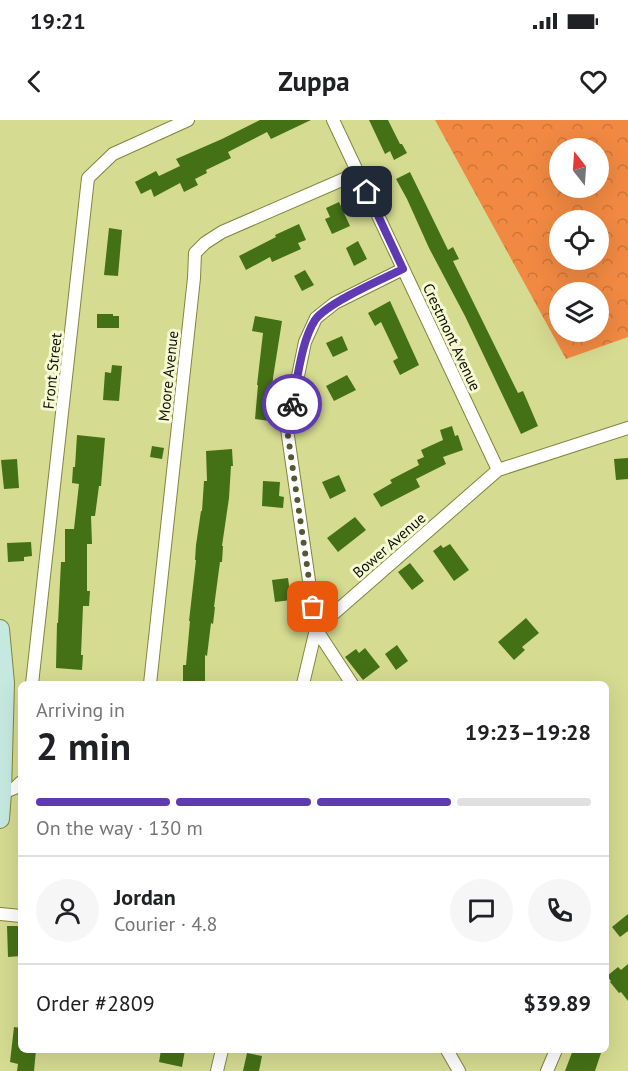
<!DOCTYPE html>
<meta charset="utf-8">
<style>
body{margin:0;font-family:"PT Sans",sans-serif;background:#f6f6f6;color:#202124;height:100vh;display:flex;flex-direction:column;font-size:22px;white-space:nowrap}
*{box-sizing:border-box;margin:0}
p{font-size:20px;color:#757577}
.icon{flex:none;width:33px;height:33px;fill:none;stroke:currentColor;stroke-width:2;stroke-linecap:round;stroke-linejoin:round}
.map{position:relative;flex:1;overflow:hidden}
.panel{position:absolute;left:18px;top:561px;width:591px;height:372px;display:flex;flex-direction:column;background:#fff;border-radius:9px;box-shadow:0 6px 24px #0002}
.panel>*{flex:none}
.needle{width:39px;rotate:343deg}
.controls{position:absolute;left:549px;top:18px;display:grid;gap:12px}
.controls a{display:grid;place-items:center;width:60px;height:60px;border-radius:50%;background:#fff;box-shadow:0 6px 24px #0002;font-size:30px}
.pin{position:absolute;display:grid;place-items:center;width:51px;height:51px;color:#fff;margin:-26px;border-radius:12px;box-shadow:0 3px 9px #0006}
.courier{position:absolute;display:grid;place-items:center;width:60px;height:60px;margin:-30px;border:4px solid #5f3ab2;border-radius:50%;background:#fff;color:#222;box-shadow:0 2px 8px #0007}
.overview em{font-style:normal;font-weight:600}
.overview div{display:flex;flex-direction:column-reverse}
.overview{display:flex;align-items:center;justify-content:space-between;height:102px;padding:0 18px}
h1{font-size:39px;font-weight:600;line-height:45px}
.bar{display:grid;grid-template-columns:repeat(4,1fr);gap:9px 6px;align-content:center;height:72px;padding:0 18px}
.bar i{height:8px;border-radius:4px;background:#e0e0e0}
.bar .current{background:#5f3ab2}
.bar p{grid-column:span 4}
.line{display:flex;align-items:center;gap:15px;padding:0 18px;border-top:2px solid #e0e0e0}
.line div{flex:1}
.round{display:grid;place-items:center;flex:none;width:63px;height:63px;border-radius:32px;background:#f6f6f6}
.status{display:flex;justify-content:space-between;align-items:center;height:42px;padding:0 30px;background:#fff;direction:ltr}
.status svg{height:16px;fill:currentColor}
header{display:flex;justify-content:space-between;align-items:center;height:78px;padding:0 18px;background:#fff;font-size:27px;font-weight:600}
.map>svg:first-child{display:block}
.forest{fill:url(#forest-crowns);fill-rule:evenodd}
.building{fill:#457116}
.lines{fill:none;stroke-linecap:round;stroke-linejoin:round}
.street-casing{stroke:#81863d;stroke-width:14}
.secondary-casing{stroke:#81863d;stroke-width:20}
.street{stroke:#fff;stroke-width:12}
.secondary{stroke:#c5e9e0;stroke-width:18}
.done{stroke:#545733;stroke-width:6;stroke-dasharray:0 10.8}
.route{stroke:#5f3ab2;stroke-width:8}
.labels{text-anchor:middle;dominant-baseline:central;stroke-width:6;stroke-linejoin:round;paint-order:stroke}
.street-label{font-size:15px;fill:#0f1000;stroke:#f5f9d4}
</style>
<div class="status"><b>19:21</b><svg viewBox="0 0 49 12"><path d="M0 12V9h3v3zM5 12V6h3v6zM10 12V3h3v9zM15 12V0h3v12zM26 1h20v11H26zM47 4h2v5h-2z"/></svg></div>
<header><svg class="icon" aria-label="back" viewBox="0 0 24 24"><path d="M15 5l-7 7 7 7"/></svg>Zuppa<svg class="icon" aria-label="heart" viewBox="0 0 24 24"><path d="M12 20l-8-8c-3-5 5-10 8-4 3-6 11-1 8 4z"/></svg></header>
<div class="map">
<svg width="628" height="951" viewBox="0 0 628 951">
<defs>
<pattern id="forest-crowns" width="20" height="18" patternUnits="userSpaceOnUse" patternTransform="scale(1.5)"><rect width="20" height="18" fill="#f18942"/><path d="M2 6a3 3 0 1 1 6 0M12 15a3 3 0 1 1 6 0" fill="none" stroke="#cd7538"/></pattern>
</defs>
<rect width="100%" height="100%" fill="#d5db91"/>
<!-- forest -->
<path class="forest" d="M435,0H628V217L566,239ZM560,28H598V68H560ZM560,100H598V140H560ZM560,172H598V212H560Z"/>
<!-- building -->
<path class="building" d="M260,0H311L271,19L267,12L228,32L231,38L206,50L207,53L195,59L198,65L184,72L180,63L154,77L151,69L141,74L135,62L156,51L159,56L180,46L176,39L222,19Z
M369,0H388L400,24H402L407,33L394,40L390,31L385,34Z
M410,52L448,130L453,127L459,139L453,141L518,273L523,271L538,306L521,314L465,196L429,128L407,79L396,59Z
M339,82L350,106L332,114L325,99L330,97L326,88Z
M299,104L306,120L298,123L301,129L272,142L270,137L246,150L239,136L276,117L275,115Z
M109,108L122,110L118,156L104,155Z
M358,121L367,139L354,146L346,128Z
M305,150L314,165L302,171L294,156Z
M390,181L419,245L400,255L393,241L398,238L381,202L375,206L368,193Z
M97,194H113V196H119V208H97Z
M255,196L282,201L273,258L270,301L255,299L258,265H257L263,213L252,211Z
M342,216L348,230L333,237L326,223Z
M112,245L122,246L119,281L103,280L105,252L111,253Z
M347,255L356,270L334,281L326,266Z
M452,306L455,316L458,315L463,330L443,337L446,344L416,359L420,367L381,387L373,374L392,363L390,360L419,345L417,340L424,337L421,330L443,320L440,310Z
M77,315L105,318L101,366H99L95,396H91L92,424H87V471H90L89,486H83L81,535H83L82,550L56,548L57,503H58L61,442H65V409H74L79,364L72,363L73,347H75Z
M152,326L164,328L162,339L150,337Z
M232,329L233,346H231L229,378L222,426H223L222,442H220L214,487H215L213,504L211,503L207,536L205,535V564L183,563V545H186L190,501H189L196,440H195L196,425L201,391H202L204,361H207L206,331Z
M628,338V359L616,360L614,339Z
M17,339L19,368L4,369L1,340Z
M339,355L346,371L330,379L322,362Z
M263,361L280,362L279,376L284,377L283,388L262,386Z
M355,397L366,410L338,432L327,418Z
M31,422L32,436L24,437V441L8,442L7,423Z
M450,424L469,450L454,461L433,431L441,425L443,428Z
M410,443L424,461L412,470L398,452Z
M288,458L291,480L275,482L272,460Z
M526,498L539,513L522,527L525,530L514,540L498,522Z
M397,525L408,541L396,550L385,534Z
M365,528L380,547L363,560L345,537L356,529L359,533Z
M628,794V811L620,817L612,807Z
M7,806H21V836L8,837Z
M628,844V881L621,872L619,873L610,862L611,861L607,856L618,847L621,850Z
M14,907L21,908V930H36L34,951H17L18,944L10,942Z
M161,930H185L182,947L159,942Z
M573,930H602L595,951H565Z
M247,933L262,936L259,951H243Z"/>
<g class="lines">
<!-- street casing -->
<g class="street-casing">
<path id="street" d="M333,0L498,350
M32,564L88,58L113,34L188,0
M150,564L194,158L195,133L205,123L222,112L358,53
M303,564L316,509L498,350L628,308
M352,564L316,509L287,309L305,222L316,198L335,183L403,149
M2,673L15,668L21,662
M0,794L21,796
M447,930L459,951
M217,951L222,930
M547,951L556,930"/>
</g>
<!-- secondary casing -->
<g class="secondary-casing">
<path id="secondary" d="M0,509L5,563L2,673L0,699"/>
</g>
<!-- street -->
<use href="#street" class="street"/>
<!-- secondary -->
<use href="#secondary" class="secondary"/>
</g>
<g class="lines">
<!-- done -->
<path class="done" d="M292,284L287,309L313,487"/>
<!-- route -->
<path class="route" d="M292,284C298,258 301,222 315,200C327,183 382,159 403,149L367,72"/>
</g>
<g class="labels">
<!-- street labels -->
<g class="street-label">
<text transform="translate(452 217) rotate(65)">Crestmont Avenue</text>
<text transform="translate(52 251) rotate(-84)">Front Street</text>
<text transform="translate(168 256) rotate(-84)">Moore Avenue</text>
<text transform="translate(389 425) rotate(-41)">Bower Avenue</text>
</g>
</g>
</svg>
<div class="controls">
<a><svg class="needle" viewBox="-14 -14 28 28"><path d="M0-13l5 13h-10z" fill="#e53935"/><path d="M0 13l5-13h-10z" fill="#757577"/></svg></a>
<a><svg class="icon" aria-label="locate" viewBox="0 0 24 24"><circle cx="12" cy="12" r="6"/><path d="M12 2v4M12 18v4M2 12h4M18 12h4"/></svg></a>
<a><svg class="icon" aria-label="layers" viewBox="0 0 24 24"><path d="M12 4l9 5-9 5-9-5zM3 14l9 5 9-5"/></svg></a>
</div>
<div class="pin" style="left:313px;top:487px;background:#ea580c"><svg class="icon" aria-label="bag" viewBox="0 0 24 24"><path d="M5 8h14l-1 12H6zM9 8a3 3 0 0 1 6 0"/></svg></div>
<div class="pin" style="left:367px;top:72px;background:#1f2937"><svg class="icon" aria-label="home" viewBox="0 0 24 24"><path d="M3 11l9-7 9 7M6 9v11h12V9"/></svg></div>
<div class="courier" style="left:292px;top:284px"><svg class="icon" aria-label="bike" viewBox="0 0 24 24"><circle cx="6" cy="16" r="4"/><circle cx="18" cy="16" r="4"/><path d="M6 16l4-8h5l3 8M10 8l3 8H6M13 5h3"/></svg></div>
<section class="panel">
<div class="overview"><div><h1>2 min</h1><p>Arriving in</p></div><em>19:23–19:28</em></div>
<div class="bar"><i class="current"></i><i class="current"></i><i class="current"></i><i></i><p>On the way · 130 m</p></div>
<div class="line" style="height:108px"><a class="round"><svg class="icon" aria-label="person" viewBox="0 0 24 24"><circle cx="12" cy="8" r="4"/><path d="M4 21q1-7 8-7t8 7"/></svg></a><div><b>Jordan</b><p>Courier · 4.8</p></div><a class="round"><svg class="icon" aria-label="chat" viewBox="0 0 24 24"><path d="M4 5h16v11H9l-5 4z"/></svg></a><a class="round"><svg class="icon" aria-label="phone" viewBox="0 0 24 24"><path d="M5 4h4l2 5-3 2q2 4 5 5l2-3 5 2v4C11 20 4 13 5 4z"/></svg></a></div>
<div class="line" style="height:78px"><div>Order #2809</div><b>$39.89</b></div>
</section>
</div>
